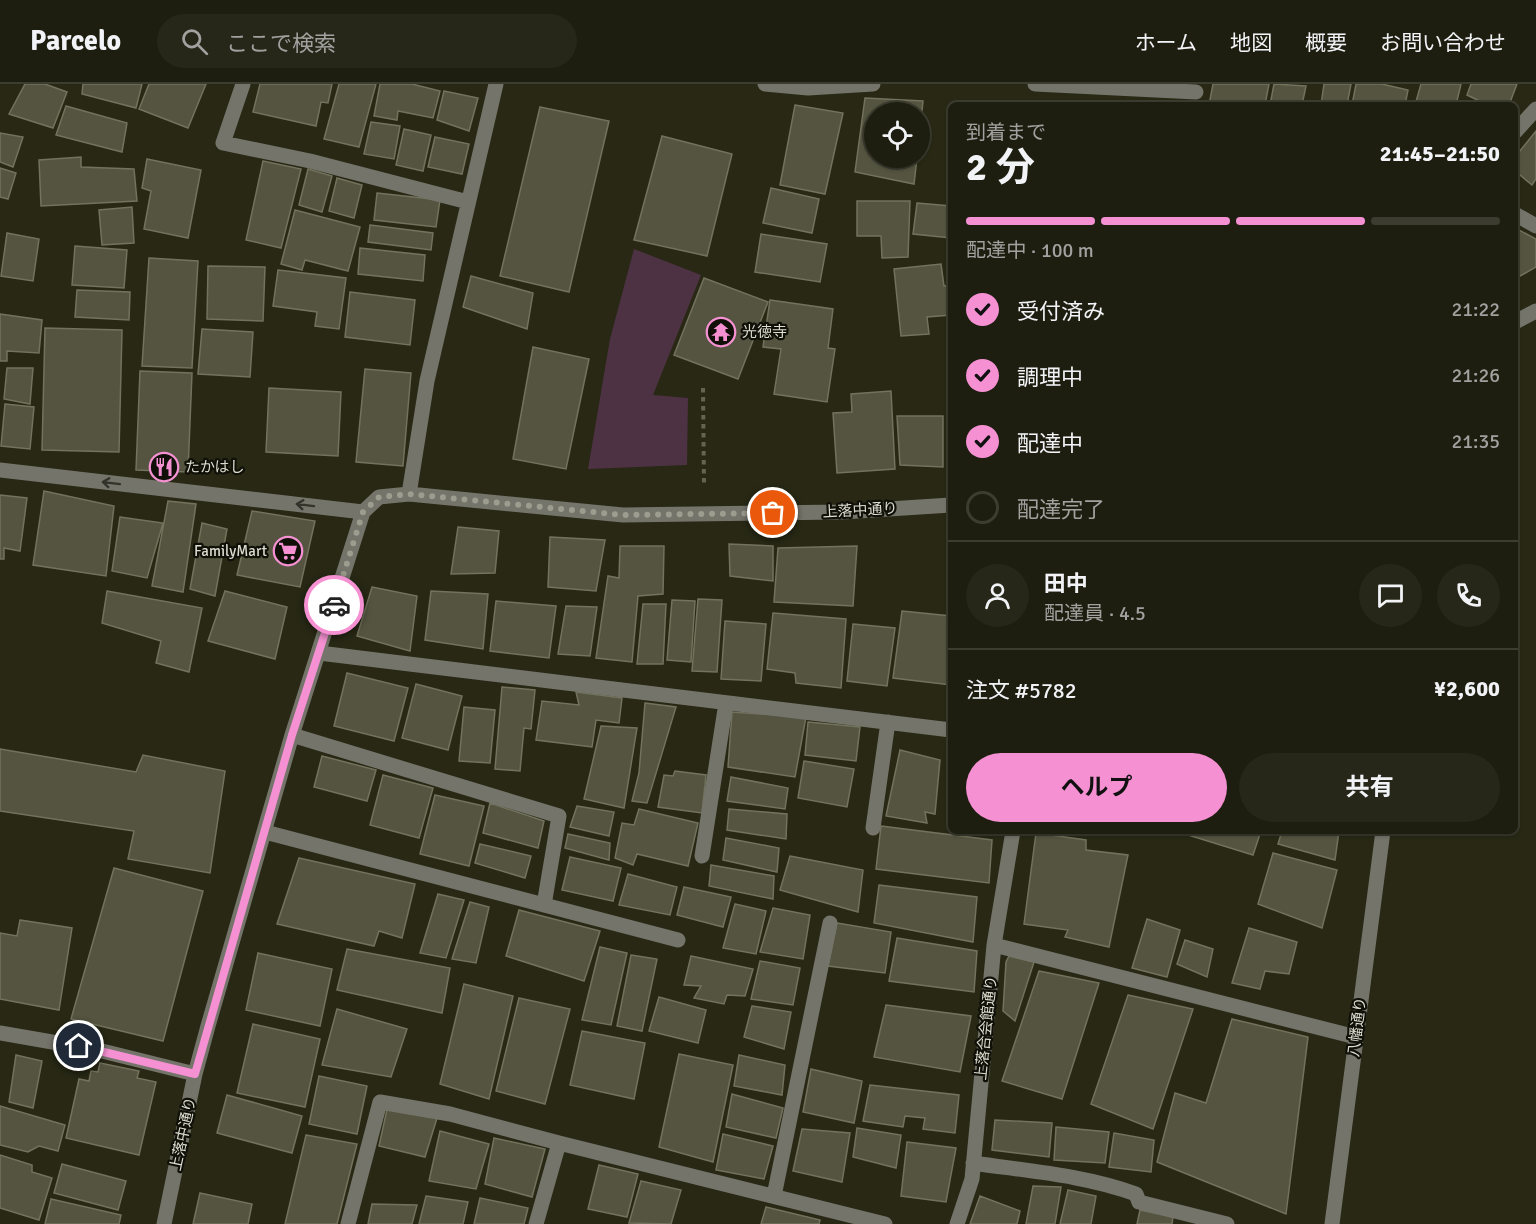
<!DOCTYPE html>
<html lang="ja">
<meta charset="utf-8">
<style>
body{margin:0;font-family:Signika,"Noto Sans JP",sans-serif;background:#262719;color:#f1f3f6;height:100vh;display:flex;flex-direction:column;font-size:22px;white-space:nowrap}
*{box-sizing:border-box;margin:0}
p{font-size:20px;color:#a1a29f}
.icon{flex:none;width:33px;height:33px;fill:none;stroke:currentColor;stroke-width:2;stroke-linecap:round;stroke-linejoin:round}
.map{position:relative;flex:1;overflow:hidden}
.side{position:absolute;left:948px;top:18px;width:570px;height:732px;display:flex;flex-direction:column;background:#1e1e10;border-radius:9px;box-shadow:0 2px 4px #0004,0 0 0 2px #3c3c30}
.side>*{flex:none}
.buttons{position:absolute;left:864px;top:18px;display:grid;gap:12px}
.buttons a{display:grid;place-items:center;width:66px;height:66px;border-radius:50%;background:#1e1e10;box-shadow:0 2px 4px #0004,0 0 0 2px #3c3c30;font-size:30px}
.pin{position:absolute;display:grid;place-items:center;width:51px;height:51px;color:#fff;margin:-26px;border:3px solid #fff;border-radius:50%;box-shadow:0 2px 6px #0007}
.courier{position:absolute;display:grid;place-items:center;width:60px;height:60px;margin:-30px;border:4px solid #f591d2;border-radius:50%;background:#fff;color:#222;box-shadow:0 2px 8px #0007}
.overview em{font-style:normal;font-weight:700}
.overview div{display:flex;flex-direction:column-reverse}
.overview{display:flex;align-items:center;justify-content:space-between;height:102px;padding:0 18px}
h1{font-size:39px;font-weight:700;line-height:45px}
.bar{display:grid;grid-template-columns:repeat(4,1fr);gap:9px 6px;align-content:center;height:72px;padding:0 18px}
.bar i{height:8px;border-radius:4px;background:#3c3c30}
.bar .current{background:#f591d2}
.bar p{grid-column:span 4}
.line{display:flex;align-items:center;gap:15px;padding:0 18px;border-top:2px solid #3c3c30}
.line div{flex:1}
.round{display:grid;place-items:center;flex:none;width:63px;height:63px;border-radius:32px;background:#262719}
ol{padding:0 18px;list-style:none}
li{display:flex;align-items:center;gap:18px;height:66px}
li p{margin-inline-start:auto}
li .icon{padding:6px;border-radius:50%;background:#f591d2;color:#111;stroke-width:4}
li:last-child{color:#a1a29f}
li i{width:33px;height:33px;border:3px solid #3c3c30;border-radius:50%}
.cta{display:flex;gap:12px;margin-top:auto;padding:12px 18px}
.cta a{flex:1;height:69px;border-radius:36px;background:#f591d2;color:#111;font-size:24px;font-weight:700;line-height:69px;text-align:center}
.cta a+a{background:#262719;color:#f1f3f6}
header{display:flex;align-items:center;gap:36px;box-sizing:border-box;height:84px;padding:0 30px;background:#1e1e10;border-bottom:2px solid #3c3c30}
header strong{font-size:28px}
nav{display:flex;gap:33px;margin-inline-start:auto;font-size:21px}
.search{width:420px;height:54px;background:#262719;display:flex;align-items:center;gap:15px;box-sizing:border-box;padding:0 21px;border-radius:33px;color:#a1a29f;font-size:22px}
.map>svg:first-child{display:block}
.green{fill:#4d3243}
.building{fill:#545440;stroke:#72725d;stroke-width:1.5}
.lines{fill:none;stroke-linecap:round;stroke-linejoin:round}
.path{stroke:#646453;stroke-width:4;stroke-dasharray:4.5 4.5;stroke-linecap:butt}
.minor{stroke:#74746b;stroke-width:15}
.oneway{stroke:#33332b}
.done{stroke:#9d9d8f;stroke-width:6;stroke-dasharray:0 10.8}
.route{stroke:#f591d2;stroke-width:8}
.labels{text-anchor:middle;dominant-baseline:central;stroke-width:4.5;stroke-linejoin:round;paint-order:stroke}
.poi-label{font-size:15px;fill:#dcdcd0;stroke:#101008;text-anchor:start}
.street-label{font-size:15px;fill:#dcdcd0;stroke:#101008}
</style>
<header>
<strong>Parcelo</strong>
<div class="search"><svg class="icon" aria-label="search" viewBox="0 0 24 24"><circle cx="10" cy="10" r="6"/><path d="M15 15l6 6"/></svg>ここで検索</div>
<nav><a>ホーム</a><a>地図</a><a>概要</a><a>お問い合わせ</a></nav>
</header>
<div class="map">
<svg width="1536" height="1140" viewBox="0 0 1536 1140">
<rect width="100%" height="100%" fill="#282815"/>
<!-- green -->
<path class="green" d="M634,165L701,191L653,311L688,314L687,381L588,385L610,255Z"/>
<!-- building -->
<path class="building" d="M25,0H45L67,8L53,44L9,30Z
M83,0H142L136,24L82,10Z
M149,0H206L188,44L139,25Z
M260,0H332L328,19L321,18L316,42L253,28Z
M339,0H376L359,63L324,55Z
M380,0H412L440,7L433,34L398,27L397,36L374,32Z
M1213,0H1269L1265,21H1209Z
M1274,0L1306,2L1302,21H1270Z
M1324,0H1351L1347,21H1321Z
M1356,0H1382L1408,6L1405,21H1352Z
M1421,0H1461L1456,21H1415Z
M1471,0H1517L1509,21H1488L1467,11Z
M444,7L478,14L469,47L437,36Z
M865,14L923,17L920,47V28H874V74H917L914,100L855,88Z
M795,21L843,29L825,110L780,101Z
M66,22L127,39L122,68L56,51Z
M540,23L609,37L569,208L500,192Z
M371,38L400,42L394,75L364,70Z
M404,45L431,51L423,87L396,81Z
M1536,47V95L1532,101L1515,87V73Z
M0,49L23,53L13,83L0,78Z
M662,52L732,70L707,172L634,156Z
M435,53L469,60L462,90L428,83Z
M81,73V83L134,85L137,117L41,122L39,76Z
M147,75L201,86L188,154L144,145L151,107L142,104Z
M263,77L301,85L281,164L246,156Z
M0,84L16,89L8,115L0,113Z
M308,85L332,92L322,128L299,121Z
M337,94L362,101L354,134L329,127Z
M771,104L819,115L812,149L763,139Z
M377,109L440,116L436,143L374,136Z
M857,117H910L908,173L882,174L881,152H857Z
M917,119L951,122V154L913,150Z
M132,123L134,159L102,161L99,126Z
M295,126L360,143L348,187L305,176L302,186L281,180Z
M370,141L433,149L431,166L368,158Z
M1515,144L1536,155V183L1515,195Z
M7,149L39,155L33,197L1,192Z
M761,150L827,160L820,198L755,188Z
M75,162L127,166L124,204L72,201Z
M360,164L425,171L423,197L358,190Z
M149,174L198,177L192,284L142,282Z
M941,180L944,202L951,201V231L927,233L929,250L901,252L894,185Z
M208,182L265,183L263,237L207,235Z
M278,186L346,194L339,245L315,242L317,228L273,222Z
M471,192L533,209L527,245L463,223Z
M704,194L768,218L738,295L674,271Z
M77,206L130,208L129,236L75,233Z
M350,208L415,216L410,261L345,253Z
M770,216L833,225L828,264L835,265L827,318L774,310L781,265L763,263Z
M0,230L42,236L39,269L7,267V277H0Z
M45,244L122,246L119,368L42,366Z
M202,245L253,248L250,293L198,290Z
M533,263L589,275L566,385L513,375Z
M7,284H33L30,320L4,315Z
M365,285L411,289L403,382L356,378Z
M140,287L192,289L188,388L136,386Z
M269,304L341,308L338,372L266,368Z
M891,307L895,385L837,389L833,329L852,328L851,310Z
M5,320L34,323L30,365L1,362Z
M897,332H943V383L900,381Z
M44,407L114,422L106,492L33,481Z
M0,411L27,414L20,467L4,464V475H0Z
M168,417L196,420L183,508L152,502Z
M252,427L315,437L300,503L237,491Z
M120,433L163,439L147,494L112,487Z
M202,439L227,445L215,512L190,505Z
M458,443L499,447L495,489L451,490Z
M550,453L605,456L596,507L548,503Z
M729,460L773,462V497L730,492Z
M620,462H664L663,510L638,512L632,578L596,574L608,492L619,494Z
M857,462L853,522L774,518L778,464Z
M372,503L417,512L410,567L357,552Z
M107,507L202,524L189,588L156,579L161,557L102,539Z
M225,507L287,523L275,575L208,557Z
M431,507L488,510L483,565L425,556Z
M698,515L722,516L717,588L692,587Z
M672,516L695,517L691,578L667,576Z
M496,517L556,522L549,574L490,567Z
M643,520H666L663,580H637Z
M566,522L597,523L590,572L558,570Z
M902,527L951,532V601L893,594Z
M773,529L846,535L841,604L796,599L795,589L767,585Z
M725,537L766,540L761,597L721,595Z
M853,540L895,544L887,602L847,597Z
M347,589L408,604L394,657L334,642Z
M416,600L462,612L448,666L402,654Z
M502,603L535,606L531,645L524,644L520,687L495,685Z
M576,608L622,614L619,639L596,636L592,663L536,656L542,617L579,621Z
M645,619L676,623L647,719L632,717L639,689Z
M464,623L495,626L490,679L459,677Z
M732,628L806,633L795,693L728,683Z
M808,638L860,643L856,677L805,671Z
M601,642L637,644L624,724L584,715Z
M0,665L136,688L143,671L225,687L210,789L128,775L134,747L0,727Z
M900,666L940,676L935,730L925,728L927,739L886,732Z
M322,672L376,686L367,717L314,703Z
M804,677L854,685L847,723L798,714Z
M675,687L706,691L702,729L658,723L664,691L673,692Z
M383,691L433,704L419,754L370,741Z
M731,693L788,704L785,725L727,717Z
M435,711L484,722L469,782L420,770Z
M490,719L544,737L538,764L483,749Z
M577,722L614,728L609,752L570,743Z
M639,725L698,739L688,782L637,770L633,781L615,774L622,739L634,741Z
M729,725L787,730L786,755L727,746Z
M881,742L992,756L989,799L876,785Z
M1188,747H1261L1253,771L1188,751Z
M1282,747H1339L1335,776L1278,760Z
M1036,749L1086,756V766L1128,771L1109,863L1065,853L1068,846L1024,840Z
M568,750L610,759L609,776L565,764Z
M726,754L779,764L777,788L723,776Z
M480,760L531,772L525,794L475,779Z
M1273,769L1337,786L1322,844L1258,820Z
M790,772L863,786L858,828L780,806Z
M570,773L621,784L613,817L562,806Z
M299,774L415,800L402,854L379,847L374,862L277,840Z
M711,781L774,792L773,815L709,802Z
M114,784L203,807L163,957L71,935Z
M628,790L677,803L670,831L619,821Z
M879,801L977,813L973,858L874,839Z
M684,803L731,813L723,843L677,831Z
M438,810L464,816L446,874L420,869Z
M470,818L489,823L476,879L452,875Z
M735,820L766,827L756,870L723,864Z
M773,824L810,831L803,875L760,868Z
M519,826L600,847L584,897L506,872Z
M1147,835L1180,846L1167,893L1132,884Z
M20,836L72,844L59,926L0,915V849L17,852Z
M837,839L891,848L885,889L828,882Z
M1249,844L1297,858L1289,890L1265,887L1260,905L1232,899Z
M897,854L977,867L974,908L889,897Z
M1185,856L1213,865L1207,893L1177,880Z
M600,863L627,869L611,941L582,936Z
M347,865L450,884L442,929L337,906Z
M258,869L332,885L320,942L246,926Z
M631,871L657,875L642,947L617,942Z
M691,872L753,885L745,912L727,911L724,920L694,914L701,902L684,901Z
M1009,872L1034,878L1015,937L1003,927L1006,878Z
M760,877L800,884L793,921L751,915Z
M1039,887L1099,899L1062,1015L1002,997Z
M464,900L513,912L489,1015L440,1000Z
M1128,911L1193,925L1153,1045L1091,1020Z
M659,913L706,926L698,959L649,947Z
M519,914L570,925L545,1020L496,1007Z
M886,921L971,932L960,988L874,973Z
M752,922L791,928L784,965L744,953Z
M337,925L407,945L391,993L322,981Z
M1232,935L1308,953L1286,1130L1157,1078L1175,1009L1206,1019Z
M253,940L320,955L305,1023L237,1009Z
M582,947L645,959L634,1015L570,1001Z
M679,970L733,981L713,1078L659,1063Z
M16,971L42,977L33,1024L9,1018Z
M739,971L785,981L782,1011L734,1002Z
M100,979L139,987L137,994L156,998L139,1071L66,1054L79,995L89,997L91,987L98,988Z
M811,985L862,997L854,1039L803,1028Z
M319,992L367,1002L357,1050L309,1040Z
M870,1001L959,1011L955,1049L923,1045L925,1034L905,1032L903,1043L863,1037Z
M732,1010L783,1024L776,1054L726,1043Z
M227,1011L302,1032L292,1069L217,1049Z
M0,1022L65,1041L58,1067L39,1062L28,1068L0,1061Z
M387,1025L437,1034L425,1073L379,1062Z
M995,1036L1052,1039L1049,1073L992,1066Z
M1056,1043L1109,1048L1105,1079L1054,1076Z
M857,1044L901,1051L896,1084L853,1073Z
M802,1045L850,1049L842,1098L793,1087Z
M440,1047L489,1060L476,1105L429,1097Z
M1114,1049L1154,1056L1151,1088L1109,1083Z
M723,1050L773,1062L764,1095L716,1086Z
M306,1051L357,1060L337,1140H285Z
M494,1054L545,1065L532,1113L485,1100Z
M907,1058L956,1064L946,1118L901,1112Z
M0,1071L32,1081V1088L52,1094L39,1136L0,1124Z
M62,1080L126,1097L118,1126L54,1109Z
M599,1081L638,1090L627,1133L588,1125Z
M641,1097L681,1106L671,1140L629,1139Z
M1033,1102L1061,1103L1055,1140H1026Z
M1068,1106L1096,1112L1091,1140H1060Z
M200,1109L252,1120L248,1140H193Z
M426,1112L468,1118L463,1140H419Z
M980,1112L1020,1127L1017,1140H970Z
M480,1114L528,1124L524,1140H474Z
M51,1115L121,1131L119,1140H45Z
M372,1120L417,1121L412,1140H368Z
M766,1123L820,1136L819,1140H761Z
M1140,1126L1173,1133L1172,1140H1137Z"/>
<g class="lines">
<!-- path -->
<path class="path" d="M703,304L704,402"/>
<!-- minor -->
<path class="minor" d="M243,0L223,59L310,77L468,118
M765,0L808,4L873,0
M1035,0L1196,8
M1515,48L1536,25
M1515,130L1536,142
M1515,238L1536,227
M0,386L363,428
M409,410L427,297L496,0
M319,569L951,646
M292,651L559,732L544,821
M873,744L888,638
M265,748L678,856
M702,772L726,619
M994,861L1356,953
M0,949L98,966L195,990
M973,1079C1027,1087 1085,1091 1136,1110L1139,1118L1227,1140
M774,1112L830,839
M164,1140L195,990L208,942L292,651L363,428L379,413L409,410L623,431L842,428L951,421
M348,1140L380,1018L450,1030L559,1059L885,1140
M536,1140L559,1059
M957,1140L972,1095L994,861L1013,747
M1332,1140L1383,747"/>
</g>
<!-- one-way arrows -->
<defs><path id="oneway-shaft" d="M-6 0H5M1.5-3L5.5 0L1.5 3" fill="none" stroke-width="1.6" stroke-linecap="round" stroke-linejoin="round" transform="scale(1.5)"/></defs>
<g class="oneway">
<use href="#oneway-shaft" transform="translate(111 399) rotate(-173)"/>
<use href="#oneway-shaft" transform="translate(305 421) rotate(-173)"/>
</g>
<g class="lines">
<!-- done -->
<path class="done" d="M334,521L363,428L379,413L409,410L623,431L773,429"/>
<!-- route -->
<path class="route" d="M79,962L195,990L292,651L334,521"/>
</g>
<!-- icons -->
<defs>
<g id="temple-ring" transform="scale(1.5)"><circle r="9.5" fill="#101008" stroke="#f591d2" stroke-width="1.5"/><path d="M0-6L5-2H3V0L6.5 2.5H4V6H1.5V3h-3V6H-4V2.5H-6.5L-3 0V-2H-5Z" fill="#f591d2"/></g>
<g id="restaurant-ring" transform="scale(1.5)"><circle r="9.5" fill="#101008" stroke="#f591d2" stroke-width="1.5"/><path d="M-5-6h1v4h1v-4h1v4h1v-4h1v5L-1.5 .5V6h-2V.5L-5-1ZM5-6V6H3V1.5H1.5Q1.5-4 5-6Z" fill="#f591d2"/></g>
<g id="supermarket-ring" transform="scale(1.5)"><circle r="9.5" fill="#101008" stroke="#f591d2" stroke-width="1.5"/><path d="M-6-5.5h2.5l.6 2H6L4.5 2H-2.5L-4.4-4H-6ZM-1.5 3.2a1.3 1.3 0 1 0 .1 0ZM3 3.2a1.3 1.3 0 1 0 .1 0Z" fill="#f591d2"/></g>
</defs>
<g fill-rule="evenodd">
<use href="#temple-ring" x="721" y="248"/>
<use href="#restaurant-ring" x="164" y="383"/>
<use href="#supermarket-ring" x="288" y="467"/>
</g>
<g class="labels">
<!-- poi labels -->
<g class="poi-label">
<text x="742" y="248">光徳寺</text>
<text x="185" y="383">たかはし</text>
<text x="267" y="467" text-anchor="end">FamilyMart</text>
</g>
<!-- street labels -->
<g class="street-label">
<text transform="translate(860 426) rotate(-3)">上落中通り</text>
<text transform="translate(1357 943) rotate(-83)">八幡通り</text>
<text transform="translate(986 944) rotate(-84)">上落合会館通り</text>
<text transform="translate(183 1050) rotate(-78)">上落中通り</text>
</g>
</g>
</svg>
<div class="buttons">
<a><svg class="icon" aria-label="locate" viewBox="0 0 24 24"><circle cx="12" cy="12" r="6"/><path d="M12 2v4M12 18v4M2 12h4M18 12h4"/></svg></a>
</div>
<div class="pin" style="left:773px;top:429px;background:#ea580c"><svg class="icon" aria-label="bag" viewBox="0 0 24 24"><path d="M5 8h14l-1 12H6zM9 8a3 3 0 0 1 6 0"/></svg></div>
<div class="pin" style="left:79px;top:962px;background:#1f2937"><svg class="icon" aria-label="home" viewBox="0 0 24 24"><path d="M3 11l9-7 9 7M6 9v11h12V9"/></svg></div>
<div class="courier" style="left:334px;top:521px"><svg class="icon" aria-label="car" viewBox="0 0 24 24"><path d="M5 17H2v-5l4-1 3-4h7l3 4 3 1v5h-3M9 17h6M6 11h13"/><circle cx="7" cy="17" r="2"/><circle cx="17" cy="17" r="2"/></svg></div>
<section class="side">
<div class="overview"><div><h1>2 分</h1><p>到着まで</p></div><em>21:45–21:50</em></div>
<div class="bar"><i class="current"></i><i class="current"></i><i class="current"></i><i></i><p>配達中 · 100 m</p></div>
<ol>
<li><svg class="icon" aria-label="check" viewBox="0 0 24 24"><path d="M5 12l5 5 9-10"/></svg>受付済み<p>21:22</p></li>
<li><svg class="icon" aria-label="check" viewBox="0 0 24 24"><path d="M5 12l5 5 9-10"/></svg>調理中<p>21:26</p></li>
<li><svg class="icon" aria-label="check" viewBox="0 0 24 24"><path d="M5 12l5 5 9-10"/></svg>配達中<p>21:35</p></li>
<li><i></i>配達完了</li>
</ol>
<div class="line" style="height:108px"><a class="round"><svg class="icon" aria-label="person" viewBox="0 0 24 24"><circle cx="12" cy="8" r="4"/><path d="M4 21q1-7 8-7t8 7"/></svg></a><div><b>田中</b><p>配達員 · 4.5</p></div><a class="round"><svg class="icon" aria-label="chat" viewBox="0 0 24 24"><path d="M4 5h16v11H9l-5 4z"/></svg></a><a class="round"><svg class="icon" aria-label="phone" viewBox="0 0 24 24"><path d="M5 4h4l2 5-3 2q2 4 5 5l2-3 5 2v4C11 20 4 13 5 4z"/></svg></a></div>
<div class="line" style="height:78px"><div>注文 #5782</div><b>¥2,600</b></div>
<div class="cta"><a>ヘルプ</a><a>共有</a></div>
</section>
</div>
